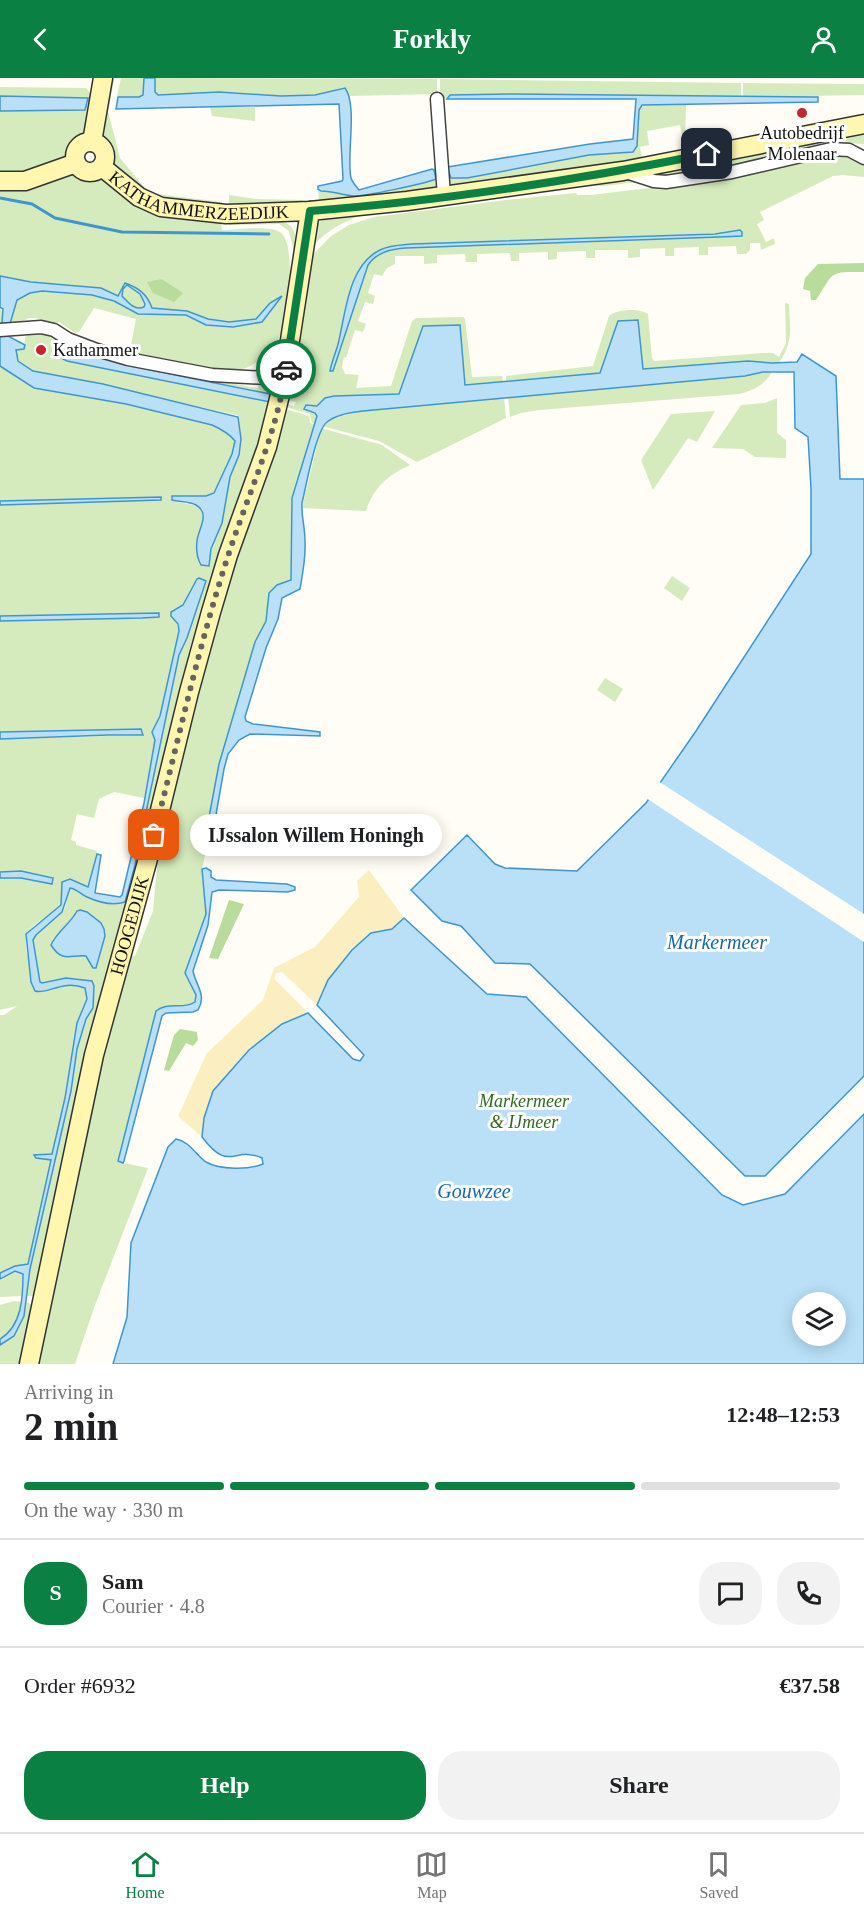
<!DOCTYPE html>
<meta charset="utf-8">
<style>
body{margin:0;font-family:"Times New Roman",serif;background:#f2f2f2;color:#202124;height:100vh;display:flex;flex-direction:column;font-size:22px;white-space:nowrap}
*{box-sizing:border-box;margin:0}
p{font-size:20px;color:#757577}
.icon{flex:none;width:33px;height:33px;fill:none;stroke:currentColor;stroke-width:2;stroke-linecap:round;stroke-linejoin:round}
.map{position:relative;height:1286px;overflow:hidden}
.panel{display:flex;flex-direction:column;background:#fff;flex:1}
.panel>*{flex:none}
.controls{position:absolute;left:792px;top:1214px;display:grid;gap:12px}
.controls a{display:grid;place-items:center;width:54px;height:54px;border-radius:50%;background:#fff;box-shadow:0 3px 15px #0003;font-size:30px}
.pin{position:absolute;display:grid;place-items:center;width:51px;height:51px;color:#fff;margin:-26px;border-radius:12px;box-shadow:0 3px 9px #0006}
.courier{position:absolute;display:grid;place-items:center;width:60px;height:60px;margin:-30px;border:4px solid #0b8043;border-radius:50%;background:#fff;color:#222;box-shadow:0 2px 8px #0007}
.bubble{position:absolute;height:42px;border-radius:21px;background:#fff;box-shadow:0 3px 15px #0003;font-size:20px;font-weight:700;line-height:42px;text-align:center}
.overview em{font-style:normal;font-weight:700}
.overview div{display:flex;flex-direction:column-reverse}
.overview{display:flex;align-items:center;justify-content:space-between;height:102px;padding:0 24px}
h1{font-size:39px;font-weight:700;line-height:45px}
.bar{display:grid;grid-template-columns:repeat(4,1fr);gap:9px 6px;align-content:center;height:72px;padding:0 24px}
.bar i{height:8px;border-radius:4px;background:#e0e0e0}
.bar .on{background:#0b8043}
.bar p{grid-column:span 4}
.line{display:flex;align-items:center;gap:15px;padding:0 24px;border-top:2px solid #e0e0e0}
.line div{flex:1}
.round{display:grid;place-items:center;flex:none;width:63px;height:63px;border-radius:24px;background:#f2f2f2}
.button{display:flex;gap:12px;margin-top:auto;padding:12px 24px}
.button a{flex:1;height:69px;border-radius:24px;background:#0b8043;color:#fff;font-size:24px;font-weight:700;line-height:69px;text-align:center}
.button a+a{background:#f2f2f2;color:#202124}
header{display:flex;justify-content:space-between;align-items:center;height:78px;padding:0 24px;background:#0b8043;color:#fff;font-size:27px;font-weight:700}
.tab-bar{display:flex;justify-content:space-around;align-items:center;height:84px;border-top:2px solid #e0e0e0;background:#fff;font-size:16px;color:#757577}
.tab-bar a{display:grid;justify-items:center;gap:3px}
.tab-bar .on{color:#0b8043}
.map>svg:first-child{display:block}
.green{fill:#d5ebbd;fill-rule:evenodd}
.forest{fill:#b9dc9c}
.sand{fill:#fbeec1}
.water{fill:#b9e0f7;stroke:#3f96cf;stroke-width:1.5;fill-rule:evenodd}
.pier{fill:#fffdf5}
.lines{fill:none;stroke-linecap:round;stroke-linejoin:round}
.stream{stroke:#3f96cf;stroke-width:3}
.street-casing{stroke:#444;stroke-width:15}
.secondary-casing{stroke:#333;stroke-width:21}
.street{stroke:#fff;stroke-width:12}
.secondary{stroke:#fff6b0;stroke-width:18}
.done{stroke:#646461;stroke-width:6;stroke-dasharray:0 10.8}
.route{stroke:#0b8043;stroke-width:8}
.poi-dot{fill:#c4262e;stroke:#fff;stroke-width:2}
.labels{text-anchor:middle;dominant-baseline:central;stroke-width:6;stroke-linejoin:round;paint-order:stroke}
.poi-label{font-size:18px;fill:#111;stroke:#fff}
.street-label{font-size:18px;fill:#111;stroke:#fff}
.park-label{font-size:18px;font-style:italic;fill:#2f6b1f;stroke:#fff}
.water-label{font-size:20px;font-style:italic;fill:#1768a6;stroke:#fff}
</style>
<header><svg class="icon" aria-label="back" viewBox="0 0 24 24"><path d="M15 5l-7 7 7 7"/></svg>Forkly<svg class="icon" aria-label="person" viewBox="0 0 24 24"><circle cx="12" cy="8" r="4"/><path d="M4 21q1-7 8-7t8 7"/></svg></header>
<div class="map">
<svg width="864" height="1286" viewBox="0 0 864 1286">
<rect width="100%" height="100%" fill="#fffdf5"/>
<!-- green -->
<path class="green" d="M108,0H113L114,2L108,33L120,80L149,115L222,124V127L153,120L116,90L112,84L110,69L102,55Z
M121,0H144L143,17L139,19H118L117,18Z
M155,0L437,1V16L348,18L346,12L342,10C305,25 262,15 223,14C201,14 179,17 158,17L155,15Z
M440,1L741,5V19L514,16L450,17L447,21H443V16H440Z
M92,3L94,5L85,56L74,64L65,79L25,97H0V33L85,32L88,20L0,18V9L86,10L90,15Z
M743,5L864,6V17L743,19Z
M686,25L685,62H683L680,47L647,53L649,67L640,69L642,79L639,84L452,109L447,105V89L467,100L589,77L635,72L640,29L644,27Z
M210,29H255V43L212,38Z
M864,53V66L845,65L724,91L664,101L647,95Z
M829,76H845L864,85V99L843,97L833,98L760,134L764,142L757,146L766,164L774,160L775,166L761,172L760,165H750V172L746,176H737L736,168L708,169V177H699V169L674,170V178H665V170L640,171V179L628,180V172H595V180H586V173L557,174V181L548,182V174L519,175V183H511L510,175L477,176V184H466L465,176L437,177V185L424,186V178H395V186L387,190L382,198L374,196L368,215L375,218L373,226L365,224L358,243L366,246L363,254L355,252L346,280L344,279L342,289L345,296L359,297L356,310L391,308L412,243L416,240L463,239L465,241L472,299L502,298L503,304L399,316L334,318L322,322L317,328L306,327L305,331L317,336L315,346L312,345L310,336L286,329L284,325L294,328L296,324L284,321L307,183L331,158L349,147L374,139L506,122L576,115L577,117H591L698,104ZM722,155L742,158L406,170C391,172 377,174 368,187L333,293L330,291L357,197C368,173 388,169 412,166Z
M438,89V106L431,113L320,124L319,123L318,111L321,113H337L346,117H363L434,102L436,100L434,92L432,91Z
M73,95L85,101L106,102L154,134L221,145L222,152C235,152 270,147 280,154C297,165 289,243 279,260C274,270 257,286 246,290C220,300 158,282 129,277L136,241L94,230L79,254L75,255L59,244L53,247L36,240H29L22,244L0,245V207L104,212L76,207L31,204L0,198V110C26,114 49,103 73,95Z
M629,99L638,104L604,108L571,107Z
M229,117L256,121L302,122L303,125L229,127Z
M371,134C347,142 326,151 311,171C312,165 312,158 314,152C321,133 354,136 371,134Z
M268,141C290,143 298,149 296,173L293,171L289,153L279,146L229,147V145Z
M785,225L789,226C790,252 794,262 779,285L748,283L643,291L638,243L600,295L506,304V298L593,288L609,238C618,231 639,230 648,236L652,280L654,283L764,275H773L779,279L786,265Z
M32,254C47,254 56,257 66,269L77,270L143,289L258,310L259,306L274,309V319L239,309L131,288L68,271L60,274L59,279L274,324L150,750L142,749L181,571L186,563L206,503L193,511L183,527L172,532L179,553L160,638C156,650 152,650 155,662L144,720L114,714L99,721L94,740L77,736L71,762L76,764V767L97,773L88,807L84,809L74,802L61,806L63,810L61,827C52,837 39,842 30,851C18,865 35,900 42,914C55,907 70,904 85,910L87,921L77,945L65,1020L52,1076H46L51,1082L28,1186L15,1188L0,1195V937H4L26,922L17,928L0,932V800H21V793L0,794V661L143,657L141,651L0,654V543L142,540L159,539V535L0,538V427L160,422L161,419L0,423V288L34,310L126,326L212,347C221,351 229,355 235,363L232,376L213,415L206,418L172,419V422L174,423L198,428C208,440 199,448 197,461C196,468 198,475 198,482L211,474L222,445L230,399L240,370V349L237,337L27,291C21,285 15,282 16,272L24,271L25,259Z
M763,294H772C764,307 754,312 739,316L539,332L521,335L510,339L508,319L745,298Z
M504,319L506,340L417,384L379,363L322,348L333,340L363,333Z
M777,320V355L786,362V380L755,379L743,371L712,370L741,327L765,325Z
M285,331L309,338L310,345L315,347L292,420L291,502L277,507L269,515L266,543L255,564L219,686L203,771L206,773L202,791L206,836L185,895L196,917L195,924C184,932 167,923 156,933L119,1084L148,1090L95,1227L75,1286H33L74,1088L127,878H135L153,833L158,777L202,582Z
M715,333L697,364L688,360L653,412L641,382L671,336Z
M321,350L382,367L410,387C388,397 373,410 366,433L302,430Z
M672,498L690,510L682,523L664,510Z
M605,600L623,611L615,624L597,612Z
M132,799L136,800L37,1218H26L30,1191L71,1013L77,971L84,946L94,928V906L92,903L74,900L42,905L40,903L33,862C39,849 58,844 65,830C67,824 67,817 69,810C77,810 80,816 86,819C97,824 114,828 125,824ZM77,833L87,834L103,846L105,858L97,889L85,877H61L53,871L52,862L72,842Z
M18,1193L23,1196L22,1218L0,1219V1201L9,1195Z
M14,1223L22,1224C17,1240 15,1251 0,1261V1227Z
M26,1224L35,1228L23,1286H0V1267C18,1256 24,1246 26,1224Z"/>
<!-- forest -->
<path class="forest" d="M864,185V194C828,194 835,193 816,222H811L810,213L803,211L805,200L818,186Z
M162,201L183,215L174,224L153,215L147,204Z
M229,822L244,826L218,881L209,880Z
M180,951L197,954L198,962L193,968L186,965L169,993L164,992L174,957Z"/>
<!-- sand -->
<path class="sand" d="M369,792L404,840L392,851L371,855L328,902L317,927L282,894L276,895L274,901L308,935L282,946L249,972L213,1013L204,1040L202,1059L178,1038L207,975L263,922L274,890L315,869L359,819L357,803Z"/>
<!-- water -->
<path class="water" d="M144,0H155V14L158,17L219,14L281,18L315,17L345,10C358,28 346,78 351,100C352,104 356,108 359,112L432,91L434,92L436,101C424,106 366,118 353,118C341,117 334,113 321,113L318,111V108L342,103L343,101L339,26L116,31L118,19H139L143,17Z
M514,16L818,19V24L642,27L639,32L637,68L633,74L589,77L467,100H451L447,89L590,66L633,61L636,21H447L450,17Z
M0,18L88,20L85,32L0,33Z
M740,152L742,154V158L719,159L406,170C391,171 377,174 368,187L333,293H330C332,282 337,272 339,262C346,232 349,187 380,172C390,167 402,167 412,166L715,156Z
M0,198L31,204L101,210L118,218L125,205C139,210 147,216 152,230L187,233L208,241L229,244L256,241L270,225L282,218L262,244L233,249L206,247L186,237L138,236L114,223L92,217L42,213L30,215L17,222L10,246L2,245L3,231L0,229ZM127,207L140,216L145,226L144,229C134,233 128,224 122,218L123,211Z
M638,242L643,291L748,283L772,285L797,284L802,276L836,298L840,401H864V998L765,1098H745L530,886L495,885L461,848L442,843L411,812L467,757L495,786L505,790L577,793L646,725L696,653L811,476V410L808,359L795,350L794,294H763L745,298L363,333C351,335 337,336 327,344C316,352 306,409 302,425C301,437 305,449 305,463C306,479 303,494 300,511L282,520L278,541L266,570L245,639L246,643L253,646L320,654V658L250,656L239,662L228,676L224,691L210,771L206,773L203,771L219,686L255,564L266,543L269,515L277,507L291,502L292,420L317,338L315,335L304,331L306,327L317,328L325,320L334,318L399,316L423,248L460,247L465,307L600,295L618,243Z
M0,258H8L25,267L24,271L16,272L18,283L33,293L103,306L238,339L241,361L239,377L230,399L222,445L211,471L209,488L201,487C197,480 196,471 197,463C198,451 211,436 196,427C189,423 180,424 172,422V418H206L214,415L232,376L235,363C229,355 221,351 212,347L126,326L34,310L0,288Z
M68,271L131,288L270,316L273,319L270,324L67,283L59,279L60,274Z
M161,419V422L0,427V423Z
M199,500L206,503L187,560L179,577L135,787L125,824C113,828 98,824 87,819C80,816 77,811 70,810L62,834L36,857L33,862L40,904L42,905L66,900L92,903L94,908L93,930L86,941L77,971L71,1013L30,1191L24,1238L14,1258L0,1267V1261C22,1248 23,1219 23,1196L15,1193L0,1201V1195L15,1188L28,1186L51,1082L36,1080L34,1077L52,1076L65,1020L77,945L87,921L85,910C62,901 48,917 35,913L31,904L26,856L61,827L62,804L70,801L88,809L97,776L101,777L95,815L120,819L122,817L144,725L155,662L152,654L160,638L179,553L178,546L171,538V534L183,527L197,501Z
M159,535V539L142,540L0,543V538Z
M141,651L143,657H108L0,661V654Z
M206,790L211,793V799L216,802L287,806L295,809V812L288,814L219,812L212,814L208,847L193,893C196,908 207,917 198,932L193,934L166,935L162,938L124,1083L123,1085L118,1083L156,933C167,923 184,932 195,924L196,917L185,895L206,836L202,791Z
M21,793L53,800L52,806L21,800H0V794Z
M80,832L87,834L101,845L104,851L105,858L96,890H93L86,878C71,876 63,886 51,867C56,855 70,846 77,833Z
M404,840L487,916L526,919L722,1117L743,1127L785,1116L864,1036V1286H113L127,1239L131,1165L168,1069L176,1061C189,1063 196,1077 206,1084C220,1092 249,1092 263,1086L262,1080C233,1067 230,1096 202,1059L204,1040L213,1013L249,972L282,946L308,935L353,981L360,983L364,977L317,927L328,902L352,872L371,855L392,851ZM802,1224H836V1257H802Z"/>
<!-- pier -->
<path class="pier" d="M658,703L864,836V864L646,720Z"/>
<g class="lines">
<!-- stream -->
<path class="stream" d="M0,120L32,126L55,140L122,154L269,156"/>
<!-- street casing -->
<g class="street-casing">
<path id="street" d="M437,21L444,118
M626,94L654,103L666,104L732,94L831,71L849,72L864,80
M0,252L41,249L54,252L68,261L97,272L128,281L212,297L284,301"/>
</g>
<!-- secondary casing -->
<g class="secondary-casing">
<g id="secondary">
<path d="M92,64L103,0"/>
<circle cx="90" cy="79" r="15"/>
<path id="s1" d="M102,89L139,119L161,129L226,136L310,133L407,123L623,93L864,46"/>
<path d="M0,103H25L76,85"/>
<path id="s2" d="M29,1286L94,977L149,777L189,614L211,534L228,477L267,369L284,301L310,133"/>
</g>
</g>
<!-- street -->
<use href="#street" class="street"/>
<!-- secondary -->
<use href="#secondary" class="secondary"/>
</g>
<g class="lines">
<!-- done -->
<path class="done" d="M154,757C178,664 198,570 228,478C248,416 277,356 286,291"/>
<!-- route -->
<path class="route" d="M286,291L310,133C443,123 576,102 707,76"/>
</g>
<!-- markers -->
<g class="poi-dot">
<circle cx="802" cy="35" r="6"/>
<circle cx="41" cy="272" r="6"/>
</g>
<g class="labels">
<!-- poi labels -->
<g class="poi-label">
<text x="802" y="55">Autobedrijf<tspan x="802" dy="21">Molenaar</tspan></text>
<text x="53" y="272" text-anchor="start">Kathammer</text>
</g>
<!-- street labels -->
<g class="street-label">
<text stroke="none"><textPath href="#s1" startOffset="106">KATHAMMERZEEDIJK</textPath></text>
<text stroke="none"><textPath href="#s2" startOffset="450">HOOGEDIJK</textPath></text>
</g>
<!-- park labels -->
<g class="park-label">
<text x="524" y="1023">Markermeer<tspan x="524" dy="21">&amp; IJmeer</tspan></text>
</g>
<!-- water labels -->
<g class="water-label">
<text x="717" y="864">Markermeer</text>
<text x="474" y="1113">Gouwzee</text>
</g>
</g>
</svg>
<div class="controls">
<a><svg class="icon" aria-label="layers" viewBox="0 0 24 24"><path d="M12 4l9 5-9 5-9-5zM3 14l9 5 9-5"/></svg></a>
</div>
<div class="pin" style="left:154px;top:757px;background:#ea580c"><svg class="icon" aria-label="bag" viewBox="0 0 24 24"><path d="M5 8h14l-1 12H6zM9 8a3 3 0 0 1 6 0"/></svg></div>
<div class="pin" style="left:707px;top:76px;background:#1f2937"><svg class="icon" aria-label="home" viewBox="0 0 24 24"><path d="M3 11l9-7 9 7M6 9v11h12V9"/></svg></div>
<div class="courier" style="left:286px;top:291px"><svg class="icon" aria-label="car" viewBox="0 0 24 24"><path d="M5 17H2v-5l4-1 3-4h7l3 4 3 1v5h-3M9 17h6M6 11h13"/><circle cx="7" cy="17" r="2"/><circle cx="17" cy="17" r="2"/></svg></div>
<div class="bubble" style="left:190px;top:736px;width:252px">IJssalon Willem Honingh</div>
</div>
<section class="panel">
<div class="overview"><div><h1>2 min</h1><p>Arriving in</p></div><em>12:48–12:53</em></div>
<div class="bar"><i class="on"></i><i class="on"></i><i class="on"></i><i></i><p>On the way · 330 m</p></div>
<div class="line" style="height:108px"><b class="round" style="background:#0b8043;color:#fff">S</b><div><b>Sam</b><p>Courier · 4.8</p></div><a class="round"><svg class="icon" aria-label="chat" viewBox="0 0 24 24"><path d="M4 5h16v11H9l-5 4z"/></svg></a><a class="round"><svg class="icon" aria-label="phone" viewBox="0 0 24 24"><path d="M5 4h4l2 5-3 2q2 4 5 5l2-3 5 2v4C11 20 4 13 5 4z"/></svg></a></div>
<div class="line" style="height:78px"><div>Order #6932</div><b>€37.58</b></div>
<div class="button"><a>Help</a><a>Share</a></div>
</section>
<nav class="tab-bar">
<a class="on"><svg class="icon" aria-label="home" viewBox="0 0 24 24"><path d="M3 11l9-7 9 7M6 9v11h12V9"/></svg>Home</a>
<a><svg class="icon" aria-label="map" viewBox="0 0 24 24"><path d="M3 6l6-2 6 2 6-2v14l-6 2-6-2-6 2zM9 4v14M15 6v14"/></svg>Map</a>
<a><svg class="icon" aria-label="saved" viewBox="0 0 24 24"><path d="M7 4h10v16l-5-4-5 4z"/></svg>Saved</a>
</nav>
